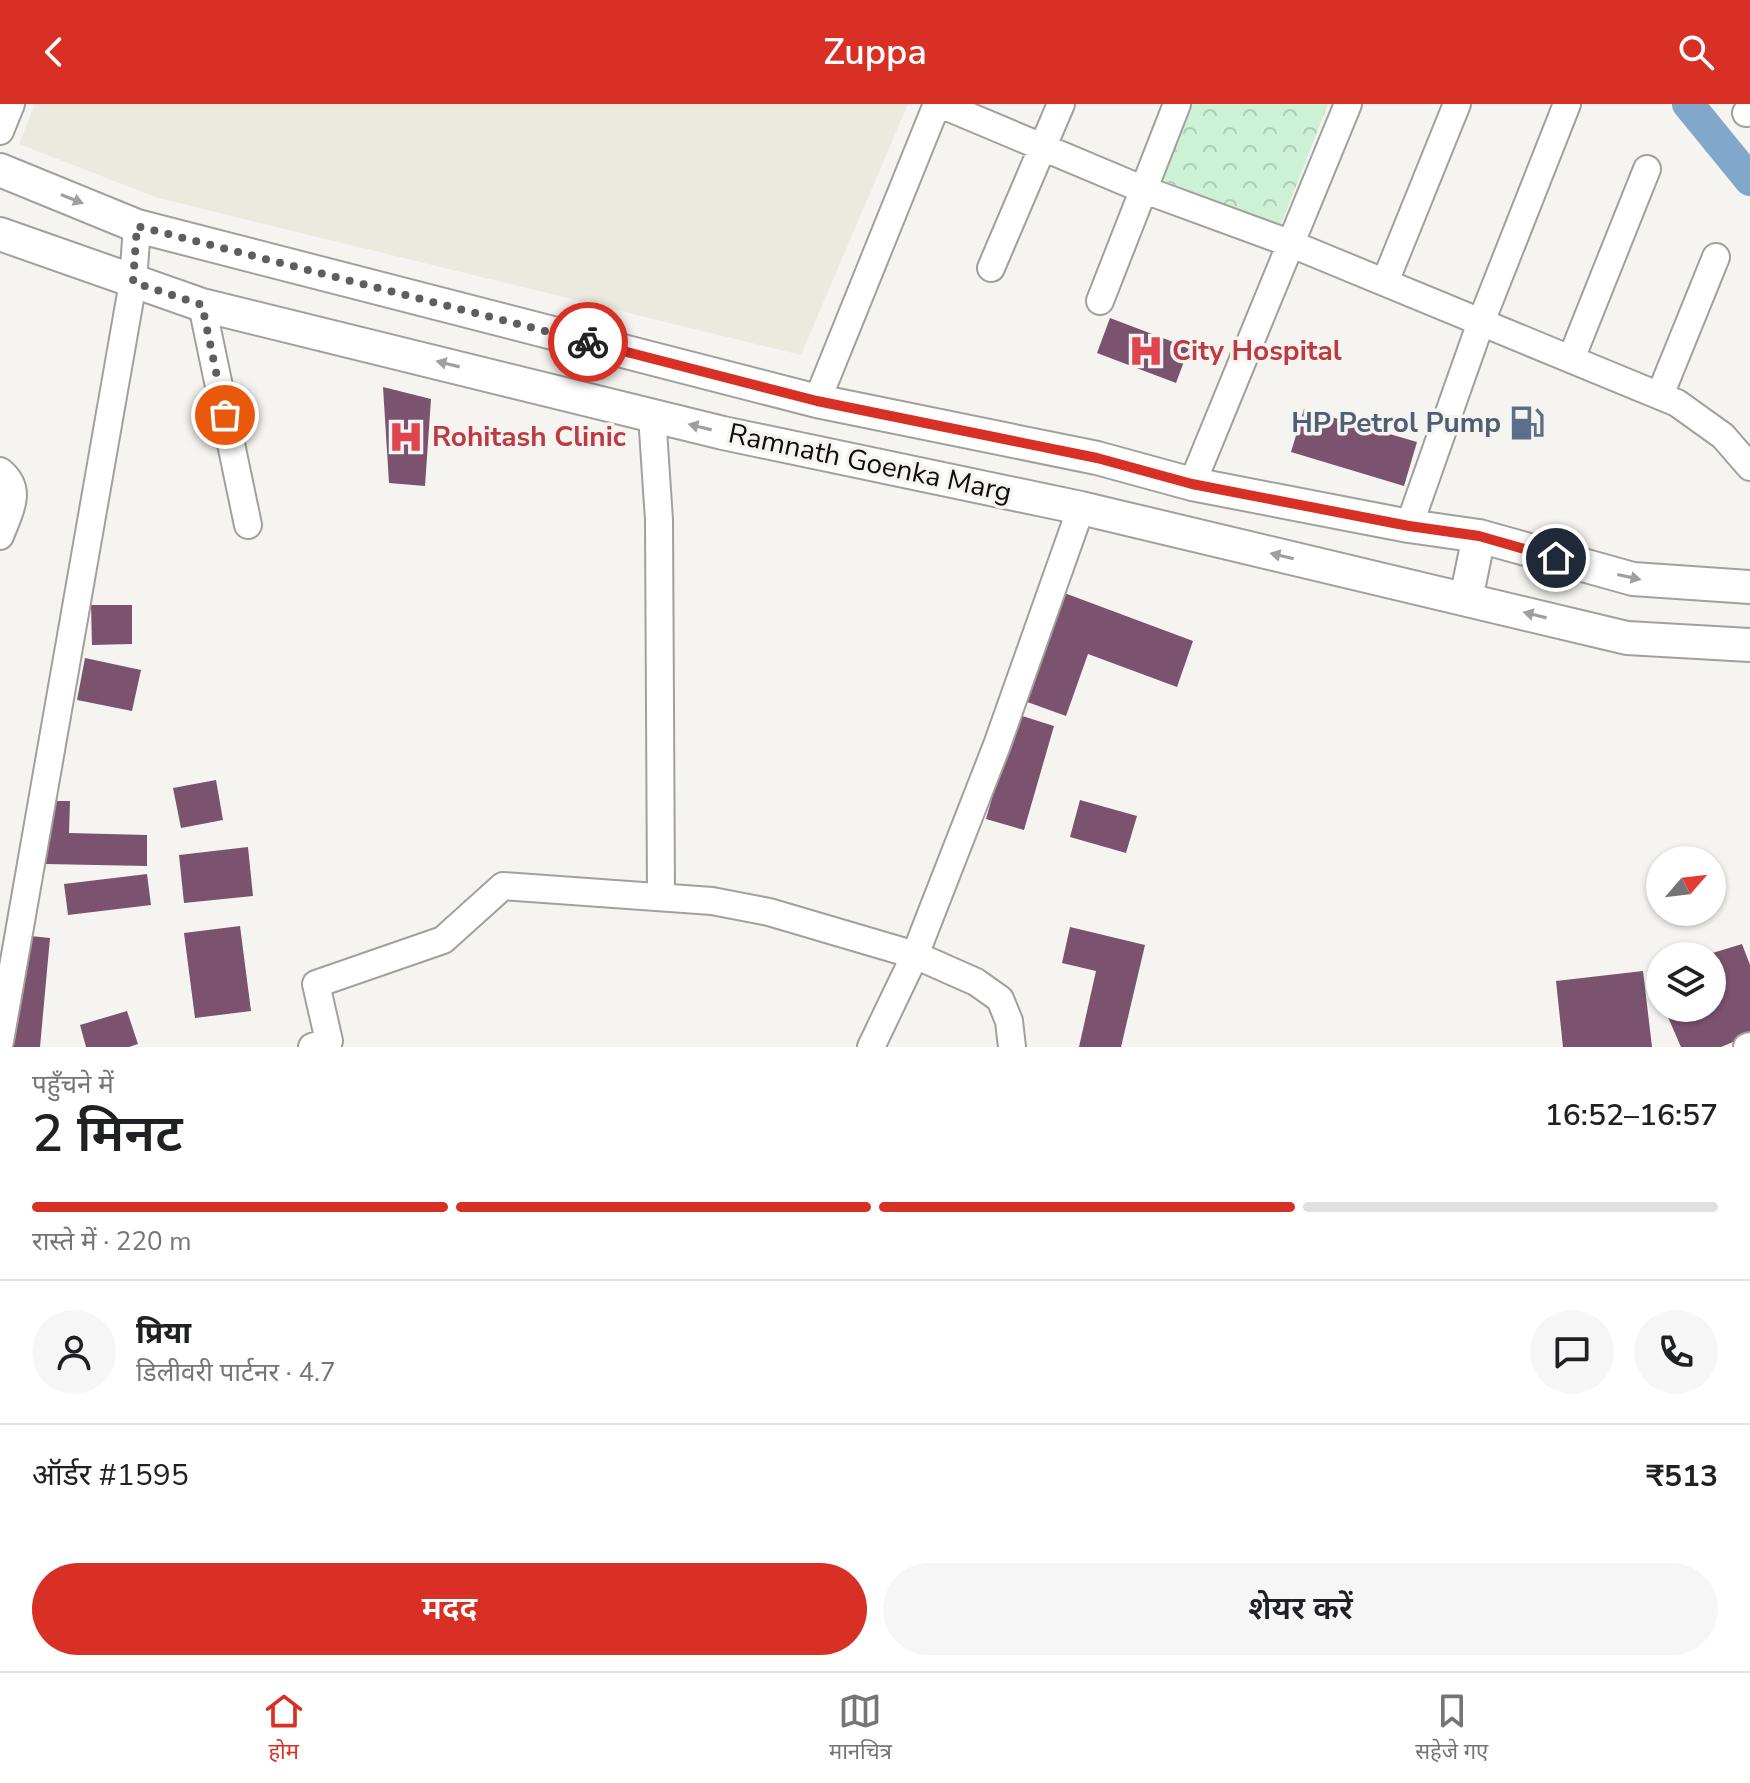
<!DOCTYPE html>
<html lang="hi">
<meta charset="utf-8">
<style>
body{margin:0;font-family:"Nunito Sans","Noto Sans Devanagari",sans-serif;background:#f6f6f6;color:#202124;height:100vh;display:flex;flex-direction:column;font-size:30px;white-space:nowrap}
*{box-sizing:border-box;margin:0}
p{font-size:26px;color:#757577}
.icon{flex:none;width:44px;height:44px;fill:none;stroke:currentColor;stroke-width:2;stroke-linecap:round;stroke-linejoin:round}
.map{position:relative;height:943px;overflow:hidden}
.sheet{display:flex;flex-direction:column;background:#fff;flex:1}
.sheet>*{flex:none}
.needle{width:52px;rotate:62deg}
.fabs{position:absolute;left:1646px;top:742px;display:grid;gap:16px}
.fabs a{display:grid;place-items:center;width:80px;height:80px;border-radius:50%;background:#fff;box-shadow:0 2px 6px #0004;font-size:40px}
.pin{position:absolute;display:grid;place-items:center;width:68px;height:68px;color:#fff;margin:-34px;border:4px solid #fff;border-radius:50%;box-shadow:0 2px 8px #0007}
.courier{position:absolute;display:grid;place-items:center;width:80px;height:80px;margin:-40px;border:6px solid #d93025;border-radius:50%;background:#fff;color:#222;box-shadow:0 2px 10px #0007}
.head em{font-style:normal;font-weight:600}
.head div{display:flex;flex-direction:column-reverse}
.head{display:flex;align-items:center;justify-content:space-between;height:136px;padding:0 32px}
h1{font-size:52px;font-weight:600;line-height:60px}
.bar{display:grid;grid-template-columns:repeat(4,1fr);gap:12px 8px;align-content:center;height:96px;padding:0 32px}
.bar i{height:10px;border-radius:6px;background:#e0e0e0}
.bar .active{background:#d93025}
.bar p{grid-column:span 4}
.line{display:flex;align-items:center;gap:20px;padding:0 32px;border-top:2px solid #e0e0e0}
.line div{flex:1}
.round{display:grid;place-items:center;flex:none;width:84px;height:84px;border-radius:42px;background:#f6f6f6}
.primary-button{display:flex;gap:16px;margin-top:auto;padding:16px 32px}
.primary-button a{flex:1;height:92px;border-radius:48px;background:#d93025;color:#fff;font-size:32px;font-weight:600;line-height:92px;text-align:center}
.primary-button a+a{background:#f6f6f6;color:#202124}
header{display:flex;justify-content:space-between;align-items:center;height:104px;padding:0 32px;background:#d93025;color:#fff;font-size:36px;font-weight:600}
.tabs{display:flex;justify-content:space-around;align-items:center;height:112px;border-top:2px solid #e0e0e0;background:#fff;font-size:22px;color:#757577}
.tabs a{display:grid;justify-items:center;gap:4px}
.tabs .active{color:#d93025}
.map>svg:first-child{display:block}
.built{fill:#ece9de}
.forest{fill:url(#forest-crowns)}
.lines{fill:none;stroke-linecap:round;stroke-linejoin:round}
.canal{stroke:#81a7cb;stroke-width:32}
.building{fill:#7b536f}
.minor-casing{stroke:#a1a09d;stroke-width:30}
.tertiary-casing{stroke:#a1a09d;stroke-width:36}
.minor{stroke:#fff;stroke-width:26}
.tertiary{stroke:#fff;stroke-width:32}
.oneway{fill:#9f9f9e}
.done{stroke:#5f5e5d;stroke-width:8;stroke-dasharray:0 14.4}
.route{stroke:#d93025;stroke-width:10}
.labels{text-anchor:middle;dominant-baseline:central;stroke-width:7;stroke-linejoin:round;paint-order:stroke}
.health-label{font-size:28px;font-weight:bold;fill:#be3a42;stroke:#f5f4f1;text-anchor:start}
.service-label{font-size:28px;font-weight:bold;fill:#4e5e75;stroke:#f5f4f1;text-anchor:end}
.street-label{font-size:28px;fill:#0e0e0d;stroke:#f5f4f1}
</style>
<header><svg class="icon" aria-label="back" viewBox="0 0 24 24"><path d="M15 5l-7 7 7 7"/></svg>Zuppa<svg class="icon" aria-label="search" viewBox="0 0 24 24"><circle cx="10" cy="10" r="6"/><path d="M15 15l6 6"/></svg></header>
<div class="map">
<svg width="1750" height="943" viewBox="0 0 1750 943">
<defs>
<pattern id="forest-crowns" width="20" height="18" patternUnits="userSpaceOnUse" patternTransform="scale(2)"><rect width="20" height="18" fill="#cdf1d5"/><path d="M2 6a3 3 0 1 1 6 0M12 15a3 3 0 1 1 6 0" fill="none" stroke="#afcdb6"/></pattern>
</defs>
<rect width="100%" height="100%" fill="#f5f4f1"/>
<!-- built -->
<path class="built" d="M35,0H908L801,251L158,94L19,40Z"/>
<!-- forest -->
<path class="forest" d="M1190,0H1328L1280,123L1160,75Z"/>
<g class="lines">
<!-- canal -->
<path class="canal" d="M1688,0L1750,76"/>
</g>
<!-- building -->
<path class="building" d="M1110,214L1189,244L1176,279L1097,249Z
M383,283L431,295L425,382L389,379Z
M1304,305L1417,338L1404,382L1291,348Z
M1059,487L1193,537L1177,583L1088,550L1066,612L1019,595Z
M91,501H132V540L92,541Z
M85,554L141,566L132,607L77,596Z
M1016,610L1054,622L1024,726L986,715Z
M216,676L223,716L181,724L173,684Z
M1080,696L1137,712L1126,749L1070,733Z
M46,697H70L69,729L147,731V762L45,760Z
M248,743L253,792L184,799L179,751Z
M147,770L151,801L68,811L64,780Z
M240,822L251,907L195,914L184,829Z
M1070,823L1145,841L1121,943H1079L1096,867L1062,859Z
M21,831L50,834L40,943H11Z
M1742,840L1750,861V931L1721,943H1681L1664,904H1712V852L1706,851Z
M1660,866V895L1649,870Z
M1643,867L1652,943H1563L1556,877Z
M127,907L138,940L129,943H86L80,921Z"/>
<g class="lines">
<!-- minor casing -->
<g class="minor-casing">
<path id="minor" d="M940,0L1142,85L1289,139L1677,299L1723,332L1750,363
M1746,9L1750,7
M0,27L11,0
M991,164L1061,0
M1385,178L1457,0
M1100,197L1177,0
M202,201L248,421
M1571,255L1647,65
M1660,291L1716,153
M817,297L937,0
M652,311L659,416L661,791
M0,367C24,386 9,408 0,432
M1192,380L1348,0
M1409,422L1481,218L1567,0
M0,937L133,178L137,122
M312,943L329,937L316,880L443,836L503,782L712,797L769,808L915,851L976,878L1000,895L1009,917L1012,943
M871,943L915,851L997,641L1081,404
M1747,943L1750,942"/>
</g>
<!-- tertiary casing -->
<g class="tertiary-casing">
<path id="tertiary" d="M0,66L137,122L817,297L1097,354L1192,380L1409,422L1479,432L1633,475L1750,483
M0,130L202,201L723,329L1081,404L1627,534L1750,541
M1466,495L1479,432"/>
</g>
<!-- minor -->
<use href="#minor" class="minor"/>
<!-- tertiary -->
<use href="#tertiary" class="tertiary"/>
</g>
<!-- one-way arrows -->
<defs><path id="oneway-solid" d="M-6-.8H1V-3.2L6.5 0L1 3.2V.8H-6Z" transform="scale(2)"/></defs>
<g class="oneway">
<use href="#oneway-solid" transform="translate(72 95) rotate(22)"/>
<use href="#oneway-solid" transform="translate(448 260) rotate(-166)"/>
<use href="#oneway-solid" transform="translate(700 323) rotate(-166)"/>
<use href="#oneway-solid" transform="translate(1282 452) rotate(-167)"/>
<use href="#oneway-solid" transform="translate(1629 473) rotate(12)"/>
<use href="#oneway-solid" transform="translate(1535 511) rotate(-166)"/>
</g>
<g class="lines">
<!-- done -->
<path class="done" d="M225,311L202,201L133,178L137,122L588,238"/>
<!-- route -->
<path class="route" d="M588,238L817,297L1097,354L1192,380L1409,422L1479,432L1556,454"/>
</g>
<!-- icons -->
<defs>
<g id="hospital-bare" transform="scale(2.76)"><path d="M-5-5h3v3.5h4V-5h3V5h-3V1.5h-4V5h-3Z" fill="#e0444e" stroke="#f5f4f1" stroke-width="2.5" paint-order="stroke"/></g>
<g id="fuel-bare" transform="scale(2.76)"><path d="M-5.5-6h7V0h2V4h1.3V-2.5L3-4.5l.8-.8L6-3V5H2.5V1h-1V6h-7ZM-4.2-4.7v3.2H.2V-4.7Z" fill="#5c6f8a" stroke="#f5f4f1" stroke-width="2.5" paint-order="stroke"/></g>
</defs>
<g fill-rule="evenodd">
<use href="#hospital-bare" x="1146" y="247"/>
<use href="#fuel-bare" x="1527" y="319"/>
<use href="#hospital-bare" x="406" y="333"/>
</g>
<g class="labels">
<!-- health labels -->
<g class="health-label">
<text x="1172" y="247">City Hospital</text>
<text x="432" y="333">Rohitash Clinic</text>
</g>
<!-- service labels -->
<g class="service-label">
<text x="1501" y="319">HP Petrol Pump</text>
</g>
<!-- street labels -->
<g class="street-label">
<text transform="translate(870 359) rotate(12)">Ramnath Goenka Marg</text>
</g>
</g>
</svg>
<div class="fabs">
<a><svg class="needle" viewBox="-14 -14 28 28"><path d="M0-13l5 13h-10z" fill="#e53935"/><path d="M0 13l5-13h-10z" fill="#757577"/></svg></a>
<a><svg class="icon" aria-label="layers" viewBox="0 0 24 24"><path d="M12 4l9 5-9 5-9-5zM3 14l9 5 9-5"/></svg></a>
</div>
<div class="pin" style="left:225px;top:311px;background:#ea580c"><svg class="icon" aria-label="bag" viewBox="0 0 24 24"><path d="M5 8h14l-1 12H6zM9 8a3 3 0 0 1 6 0"/></svg></div>
<div class="pin" style="left:1556px;top:454px;background:#1f2937"><svg class="icon" aria-label="home" viewBox="0 0 24 24"><path d="M3 11l9-7 9 7M6 9v11h12V9"/></svg></div>
<div class="courier" style="left:588px;top:238px"><svg class="icon" aria-label="bike" viewBox="0 0 24 24"><circle cx="6" cy="16" r="4"/><circle cx="18" cy="16" r="4"/><path d="M6 16l4-8h5l3 8M10 8l3 8H6M13 5h3"/></svg></div>
</div>
<section class="sheet">
<div class="head"><div><h1>2 मिनट</h1><p>पहुँचने में</p></div><em>16:52–16:57</em></div>
<div class="bar"><i class="active"></i><i class="active"></i><i class="active"></i><i></i><p>रास्ते में · 220 m</p></div>
<div class="line" style="height:144px"><a class="round"><svg class="icon" aria-label="person" viewBox="0 0 24 24"><circle cx="12" cy="8" r="4"/><path d="M4 21q1-7 8-7t8 7"/></svg></a><div><b>प्रिया</b><p>डिलीवरी पार्टनर · 4.7</p></div><a class="round"><svg class="icon" aria-label="chat" viewBox="0 0 24 24"><path d="M4 5h16v11H9l-5 4z"/></svg></a><a class="round"><svg class="icon" aria-label="phone" viewBox="0 0 24 24"><path d="M5 4h4l2 5-3 2q2 4 5 5l2-3 5 2v4C11 20 4 13 5 4z"/></svg></a></div>
<div class="line" style="height:104px"><div>ऑर्डर #1595</div><b>₹513</b></div>
<div class="primary-button"><a>मदद</a><a>शेयर करें</a></div>
</section>
<nav class="tabs">
<a class="active"><svg class="icon" aria-label="home" viewBox="0 0 24 24"><path d="M3 11l9-7 9 7M6 9v11h12V9"/></svg>होम</a>
<a><svg class="icon" aria-label="map" viewBox="0 0 24 24"><path d="M3 6l6-2 6 2 6-2v14l-6 2-6-2-6 2zM9 4v14M15 6v14"/></svg>मानचित्र</a>
<a><svg class="icon" aria-label="saved" viewBox="0 0 24 24"><path d="M7 4h10v16l-5-4-5 4z"/></svg>सहेजे गए</a>
</nav>
